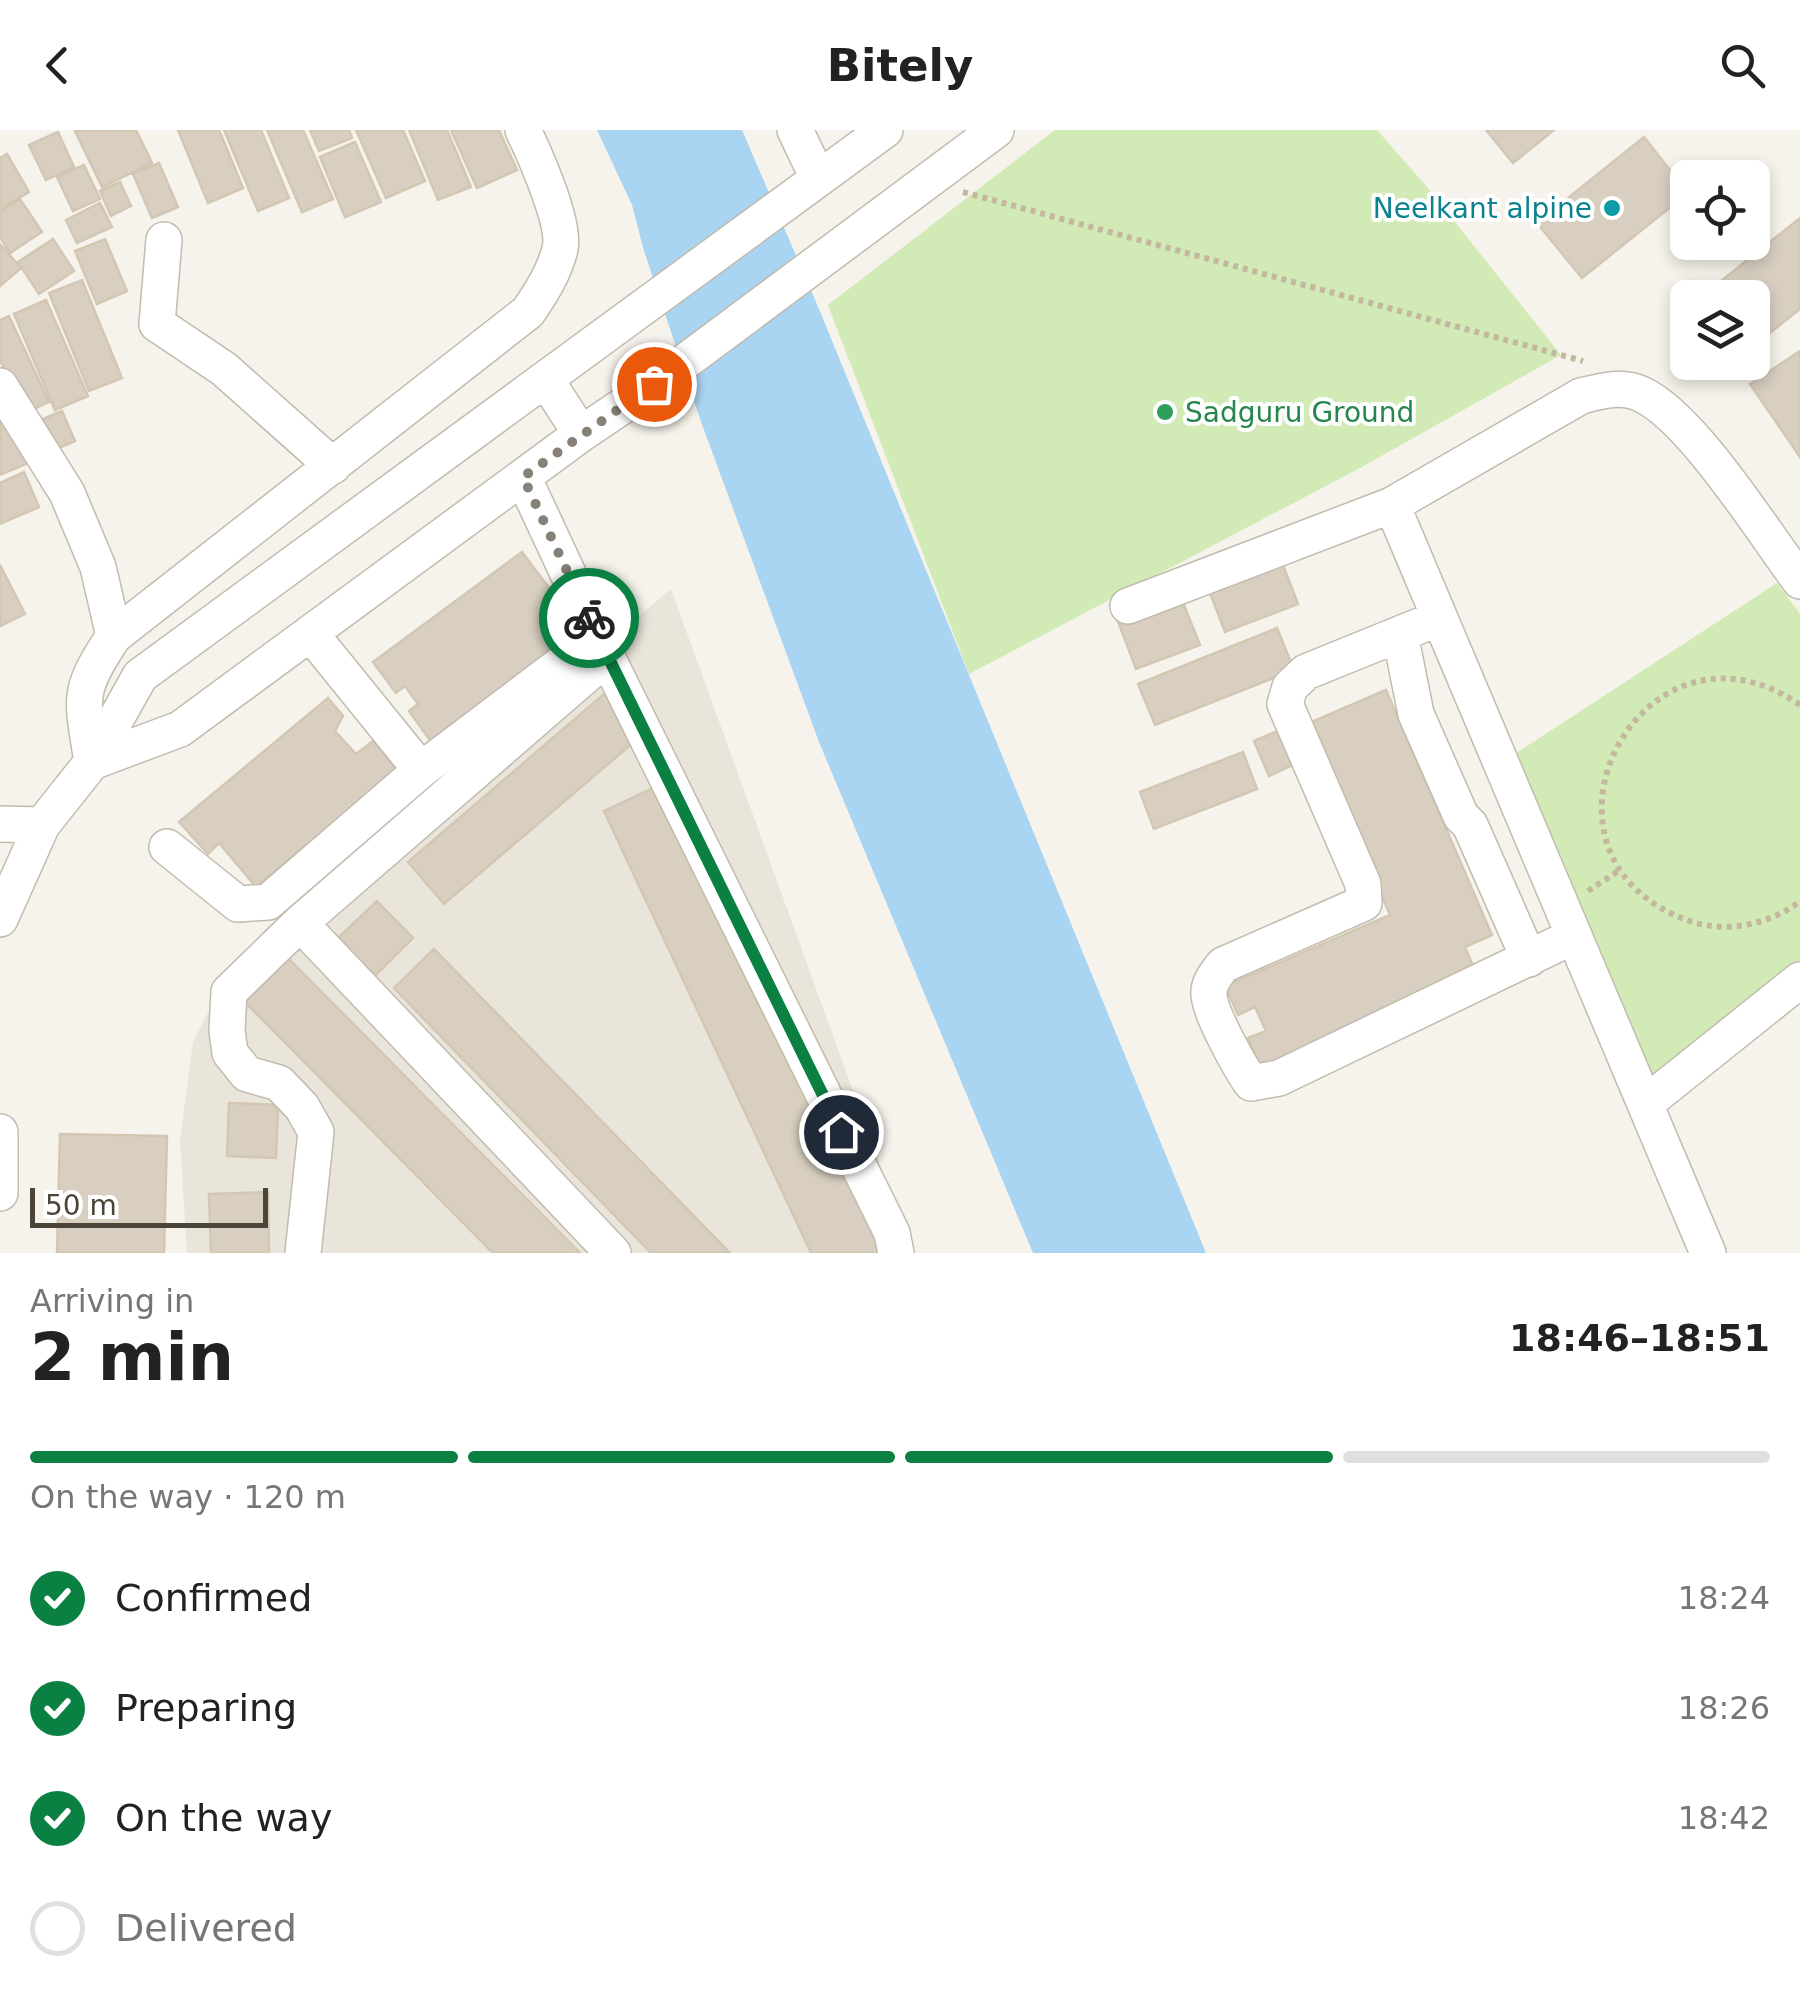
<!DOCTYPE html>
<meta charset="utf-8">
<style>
body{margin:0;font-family:"DejaVu Sans",sans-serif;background:#f6f6f6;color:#222;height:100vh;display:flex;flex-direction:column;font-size:38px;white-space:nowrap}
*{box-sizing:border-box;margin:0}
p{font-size:32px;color:#767676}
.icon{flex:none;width:55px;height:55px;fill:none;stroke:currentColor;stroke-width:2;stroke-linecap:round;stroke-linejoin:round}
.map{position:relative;height:1123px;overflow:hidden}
.details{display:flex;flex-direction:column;background:#fff;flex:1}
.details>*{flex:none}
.buttons{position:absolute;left:1670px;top:30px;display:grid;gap:20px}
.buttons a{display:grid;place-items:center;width:100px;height:100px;border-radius:15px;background:#fff;box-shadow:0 5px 15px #0003;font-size:50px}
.scale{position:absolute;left:30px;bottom:25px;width:238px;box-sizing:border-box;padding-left:10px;border:5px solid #4b4439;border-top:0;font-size:28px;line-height:35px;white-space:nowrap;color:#4b4439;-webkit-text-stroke:8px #fff;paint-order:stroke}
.pin{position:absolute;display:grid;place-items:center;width:85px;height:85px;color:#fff;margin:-42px;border:5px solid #fff;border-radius:50%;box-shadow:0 2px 10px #0007}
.courier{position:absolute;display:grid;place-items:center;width:100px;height:100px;margin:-50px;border:8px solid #0b8043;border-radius:50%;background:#fff;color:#222;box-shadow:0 2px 12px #0007}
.summary em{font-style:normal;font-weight:700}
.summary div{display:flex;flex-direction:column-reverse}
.summary{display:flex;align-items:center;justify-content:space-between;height:170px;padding:0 30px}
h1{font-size:65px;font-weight:700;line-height:75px}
.bar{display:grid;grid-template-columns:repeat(4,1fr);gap:15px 10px;align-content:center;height:120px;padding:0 30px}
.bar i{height:12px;border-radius:8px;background:#e0e0e0}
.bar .selected{background:#0b8043}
.bar p{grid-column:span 4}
ol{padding:0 30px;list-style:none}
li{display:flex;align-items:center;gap:30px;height:110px}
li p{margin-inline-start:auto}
li .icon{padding:10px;border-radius:50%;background:#0b8043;color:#fff;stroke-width:4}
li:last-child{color:#767676}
li i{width:55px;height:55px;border:5px solid #e0e0e0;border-radius:50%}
header{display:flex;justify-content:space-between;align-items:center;height:130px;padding:0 30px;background:#fff;font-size:45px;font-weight:700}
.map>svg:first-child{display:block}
.residential{fill:#eae5da}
.green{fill:#d2eab5}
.water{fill:#a9d4f2}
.building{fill:#d8cfc1;stroke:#d3c7b4;stroke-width:2.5}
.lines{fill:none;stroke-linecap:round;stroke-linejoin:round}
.minor-casing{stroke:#c2bbae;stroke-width:38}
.path{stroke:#c4b79f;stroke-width:6;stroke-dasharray:5 5;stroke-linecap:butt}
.minor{stroke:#fff;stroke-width:35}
.done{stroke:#878178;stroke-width:10;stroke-dasharray:0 18}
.route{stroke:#0b8043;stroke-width:12}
.culture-dot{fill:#0f9aa8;stroke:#fff;stroke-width:4}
.leisure-dot{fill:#2e9e5b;stroke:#fff;stroke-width:4}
.labels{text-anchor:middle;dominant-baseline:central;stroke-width:8;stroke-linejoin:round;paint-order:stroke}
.culture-label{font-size:28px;fill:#0d838f;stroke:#fff;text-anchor:end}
.leisure-label{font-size:28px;fill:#27864d;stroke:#fff;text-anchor:start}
</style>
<header><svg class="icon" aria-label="back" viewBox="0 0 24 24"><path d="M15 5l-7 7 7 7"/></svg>Bitely<svg class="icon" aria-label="search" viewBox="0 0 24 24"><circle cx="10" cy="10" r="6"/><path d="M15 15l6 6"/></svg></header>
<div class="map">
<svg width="1800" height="1123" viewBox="0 0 1800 1123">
<rect width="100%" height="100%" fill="#f6f3ec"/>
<!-- residential -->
<path class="residential" d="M671,459L912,1123H187L180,1010L193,912L230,840L264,800Z"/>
<!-- green -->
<path class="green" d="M1055,0H1377L1427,57L1561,225L1360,338L969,544L828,175Z
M1777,453L1800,484V832L1637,959L1498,635Z"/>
<!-- water -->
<path class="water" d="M597,0H742L819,179L1206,1123H1033L819,612L700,289L644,121L632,75Z"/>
<!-- building -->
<path class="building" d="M136,0L152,33L102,57L75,1Z
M178,0H219L243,58L208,73Z
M224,0H261L289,68L258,81Z
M267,0H303L333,69L302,82Z
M310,0H349L352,8L319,21Z
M356,0H403L425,51L386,68Z
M409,0H447L471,57L438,70Z
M451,0H499L517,40L477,58Z
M1486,0H1554L1513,33Z
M58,2L74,37L46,50L29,15Z
M1644,7L1688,63L1582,148L1537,93Z
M355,12L381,72L345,87L320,27Z
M7,24L29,62L0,79V28Z
M159,33L178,77L152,88L133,44Z
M84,35L100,69L73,81L57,47Z
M120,52L131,76L111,86L100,61Z
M20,69L42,102L10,123L0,107V82Z
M100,73L112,97L77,113L66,90Z
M1800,88V179L1761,210L1752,199V168H1727L1716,155Z
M53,109L74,141L39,164L18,132Z
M105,109L127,161L97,174L75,121Z
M0,114L21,138L0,156Z
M82,150L122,248L89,261L49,163Z
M46,170L88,266L55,280L14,184Z
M9,186L49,272L25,283L0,230V190Z
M1800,221V327L1750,254Z
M0,256L35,330L0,345Z
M62,281L75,311L44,324L31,294Z
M24,342L39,377L0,394V353Z
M522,422L568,483L571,510L432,613L409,581L418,574L405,556L396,563L373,532Z
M1278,422L1298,474L1225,502L1205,450Z
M0,435L25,484L0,496Z
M1180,465L1200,515L1136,539L1117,489Z
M1277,498L1294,540L1155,595L1138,554Z
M1386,560L1492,805L1465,817L1477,845L1261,938L1248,908L1266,901L1255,877L1238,885L1225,856L1390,785L1307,594Z
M604,564L641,606L444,774L408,732Z
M328,568L343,586L335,601L356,624L373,611L397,640L256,757L219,713L208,724L179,692Z
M1280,600L1295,634L1269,646L1254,611Z
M1243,622L1257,659L1154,699L1140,662Z
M666,652L885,1123H811L604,681Z
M377,771L413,808L373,848L336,810Z
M434,819L730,1123H651L394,858Z
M287,827L580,1123H493L243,870Z
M229,973L278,975L276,1028L227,1026Z
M60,1004L167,1006L164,1123H57Z
M268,1062L269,1123H211L209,1064Z"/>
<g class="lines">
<!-- minor casing -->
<g class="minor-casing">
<path id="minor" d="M795,0L818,48
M164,110L157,194L224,239L333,336
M546,250L581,304
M0,256L67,363L98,437L114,506
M523,347L607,527L892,1103L896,1123
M1392,375L1708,1123
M1128,476L1392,375L1581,266C1601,261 1621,255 1641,264C1692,287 1764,403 1800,451
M1439,488L1306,542L1290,557L1285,574L1363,754L1364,773L1223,835C1217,843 1208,853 1209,864C1209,882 1240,937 1251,953L1279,948L1572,807
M1400,504L1416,584L1461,686L1470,695L1529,829
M92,632L180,599L581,304L655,254L996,0
M92,632C82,567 76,563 114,506L528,182C541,163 554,143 560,119C566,94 535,25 523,0
M421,640L569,528C580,509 575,492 566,473
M0,694L42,695
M167,717L238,774L268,772L421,640L310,503
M0,789L42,695L92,632L140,546L885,0
M300,793L613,1123
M1645,974L1800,850
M0,1002V1063
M303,1123L316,1002L302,977L279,953L247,944L230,923L227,901L229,862L300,793L607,527"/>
</g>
<!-- path -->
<path class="path" d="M963,62L1583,231
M1800,575C1642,465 1505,728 1692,792C1727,803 1772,794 1800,771
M1588,761L1620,740"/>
<!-- minor -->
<use href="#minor" class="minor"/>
</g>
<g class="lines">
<!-- done -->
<path class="done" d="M589,488L523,347L654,254"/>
<!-- route -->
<path class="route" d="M589,488L841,1002"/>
</g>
<!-- markers -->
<circle class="culture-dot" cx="1612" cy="78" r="10"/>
<circle class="leisure-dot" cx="1165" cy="282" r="10"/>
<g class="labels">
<!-- culture labels -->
<g class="culture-label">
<text x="1592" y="78">Neelkant alpine</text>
</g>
<!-- leisure labels -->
<g class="leisure-label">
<text x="1185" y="282">Sadguru Ground</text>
</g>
</g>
</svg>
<div class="buttons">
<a><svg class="icon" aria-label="locate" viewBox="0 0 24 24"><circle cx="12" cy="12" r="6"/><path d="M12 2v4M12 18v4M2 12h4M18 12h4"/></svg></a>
<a><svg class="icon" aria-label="layers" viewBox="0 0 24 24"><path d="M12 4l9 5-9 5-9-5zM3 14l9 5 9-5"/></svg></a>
</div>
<div class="scale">50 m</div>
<div class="pin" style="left:654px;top:254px;background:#ea580c"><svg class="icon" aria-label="bag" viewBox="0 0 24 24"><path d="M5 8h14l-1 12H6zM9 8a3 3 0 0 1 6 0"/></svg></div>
<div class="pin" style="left:841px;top:1002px;background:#1f2937"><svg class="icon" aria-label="home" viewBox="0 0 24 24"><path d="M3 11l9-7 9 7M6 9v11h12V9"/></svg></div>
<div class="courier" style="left:589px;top:488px"><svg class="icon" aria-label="bike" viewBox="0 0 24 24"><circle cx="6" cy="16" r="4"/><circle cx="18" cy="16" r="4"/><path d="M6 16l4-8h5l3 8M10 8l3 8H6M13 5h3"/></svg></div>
</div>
<section class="details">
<div class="summary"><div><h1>2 min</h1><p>Arriving in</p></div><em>18:46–18:51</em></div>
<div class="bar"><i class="selected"></i><i class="selected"></i><i class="selected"></i><i></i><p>On the way · 120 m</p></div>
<ol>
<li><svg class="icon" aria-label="check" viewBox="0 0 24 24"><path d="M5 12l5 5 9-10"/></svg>Confirmed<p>18:24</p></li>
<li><svg class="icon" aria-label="check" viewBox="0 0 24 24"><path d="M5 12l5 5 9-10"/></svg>Preparing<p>18:26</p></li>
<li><svg class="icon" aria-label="check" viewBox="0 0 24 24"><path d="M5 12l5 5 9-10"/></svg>On the way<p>18:42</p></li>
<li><i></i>Delivered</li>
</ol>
</section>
